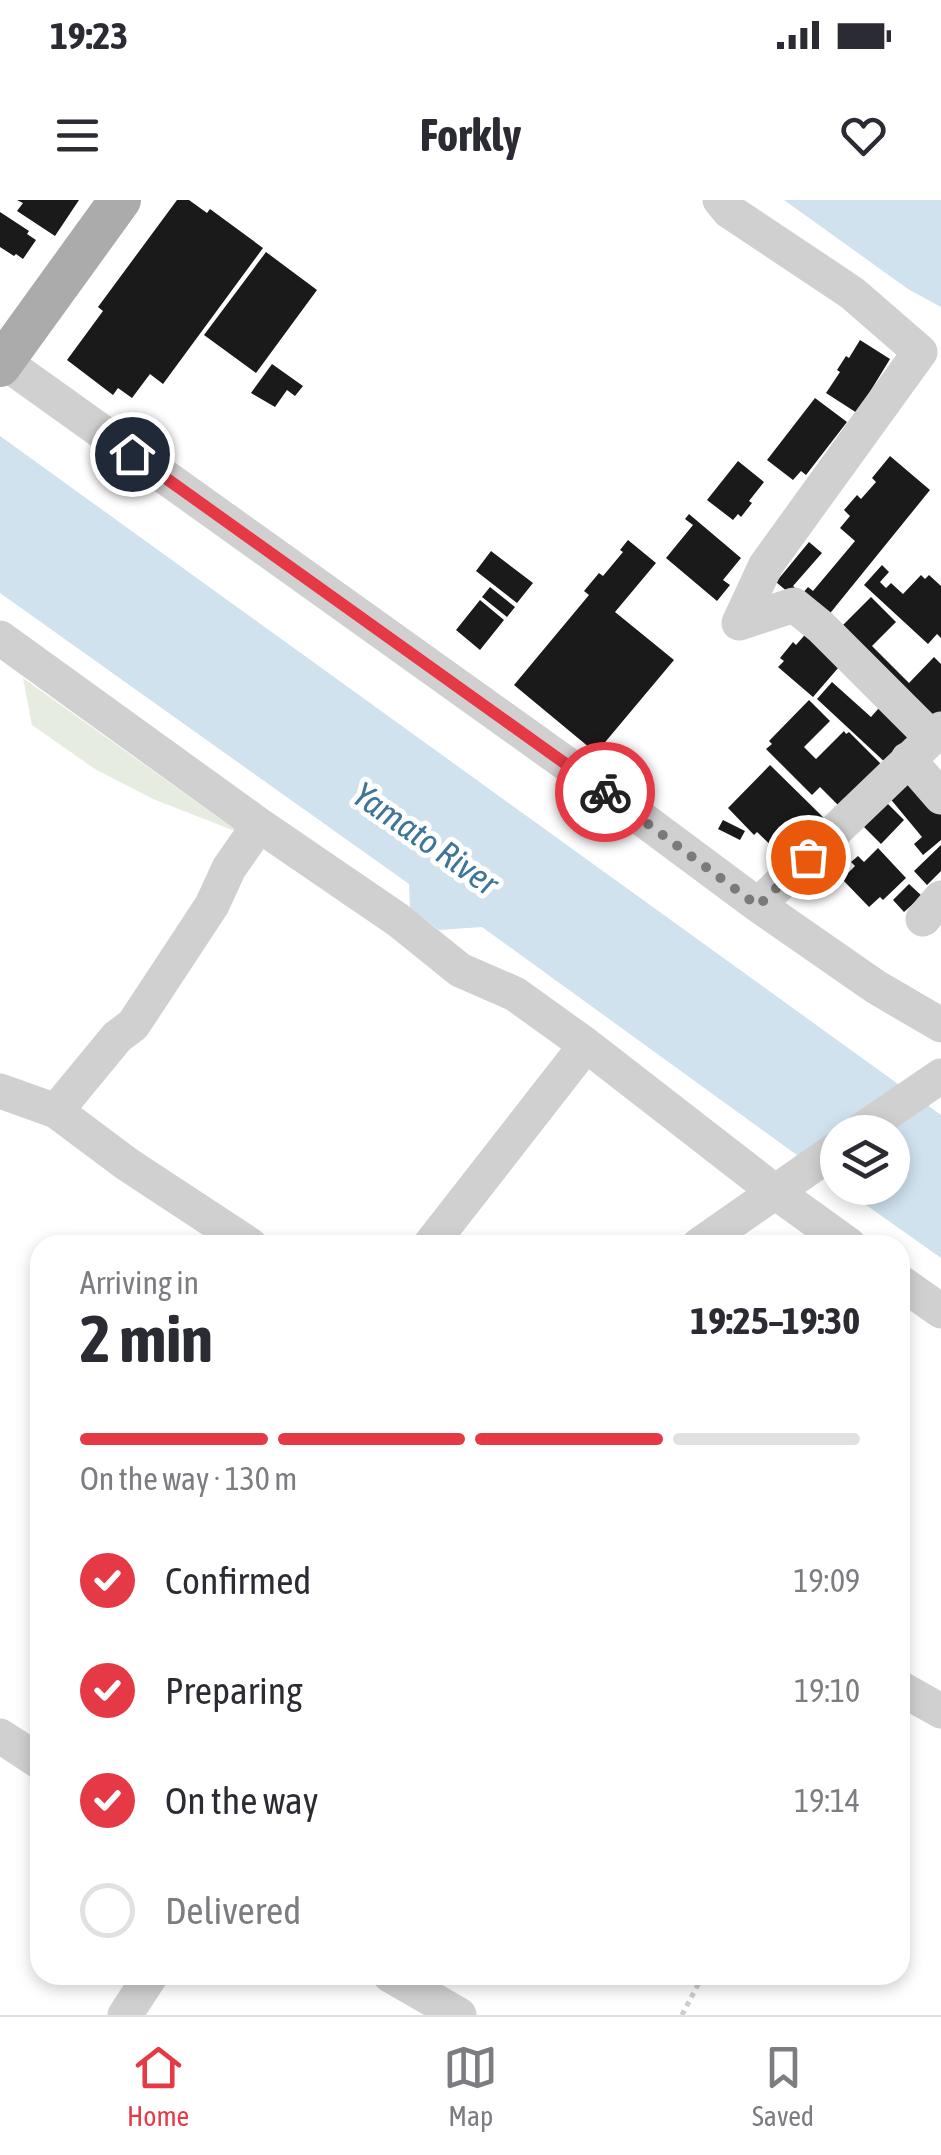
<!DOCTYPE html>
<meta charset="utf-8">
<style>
body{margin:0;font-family:"Asap Condensed",sans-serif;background:#f7f7f7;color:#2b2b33;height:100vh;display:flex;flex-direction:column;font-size:38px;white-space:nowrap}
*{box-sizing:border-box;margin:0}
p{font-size:32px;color:#7c7c81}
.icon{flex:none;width:55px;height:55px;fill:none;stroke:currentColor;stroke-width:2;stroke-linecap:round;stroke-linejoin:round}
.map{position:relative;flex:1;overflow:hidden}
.drawer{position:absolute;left:30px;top:1035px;width:880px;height:750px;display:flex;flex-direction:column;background:#fff;border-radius:30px;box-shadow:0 5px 15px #0003}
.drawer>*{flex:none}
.fabs{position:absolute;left:820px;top:915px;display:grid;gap:20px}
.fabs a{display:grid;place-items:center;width:90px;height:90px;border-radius:50%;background:#fff;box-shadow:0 5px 15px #0003;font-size:50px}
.pin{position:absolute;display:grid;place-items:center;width:85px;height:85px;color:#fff;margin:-42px;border:5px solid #fff;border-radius:50%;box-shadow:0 2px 10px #0007}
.courier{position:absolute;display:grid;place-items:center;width:100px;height:100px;margin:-50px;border:8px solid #e63946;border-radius:50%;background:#fff;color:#222;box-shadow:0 2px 12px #0007}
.headline em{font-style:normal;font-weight:700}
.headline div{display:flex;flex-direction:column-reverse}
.headline{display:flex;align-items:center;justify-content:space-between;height:170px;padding:0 50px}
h1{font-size:65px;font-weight:700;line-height:75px}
.bar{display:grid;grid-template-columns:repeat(4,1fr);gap:15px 10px;align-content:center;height:120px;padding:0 50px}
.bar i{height:12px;border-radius:8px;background:#e1e1e2}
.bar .on{background:#e63946}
.bar p{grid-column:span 4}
ol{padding:0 50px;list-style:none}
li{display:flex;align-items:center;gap:30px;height:110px}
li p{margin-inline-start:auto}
li .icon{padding:10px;border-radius:50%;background:#e63946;color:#fff;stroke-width:4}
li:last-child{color:#7c7c81}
li i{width:55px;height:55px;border:5px solid #e1e1e2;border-radius:50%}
.status{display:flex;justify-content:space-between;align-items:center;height:70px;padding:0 50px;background:#fff;direction:ltr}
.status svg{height:28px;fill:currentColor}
header{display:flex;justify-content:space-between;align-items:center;height:130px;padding:0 50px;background:#fff;font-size:45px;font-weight:700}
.tab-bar{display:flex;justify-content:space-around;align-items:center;height:140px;border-top:2px solid #e1e1e2;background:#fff;font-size:28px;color:#7c7c81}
.tab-bar a{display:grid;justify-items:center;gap:5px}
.tab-bar .on{color:#e63946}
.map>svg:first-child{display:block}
.green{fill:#e6ecdf}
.water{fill:#cfe2ee}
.building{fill:#1a1a1a}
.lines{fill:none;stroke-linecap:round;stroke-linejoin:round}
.path{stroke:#cdcdcd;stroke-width:5;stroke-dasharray:5 5;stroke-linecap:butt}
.minor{stroke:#d0d0d0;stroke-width:35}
.major{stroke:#ababab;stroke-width:42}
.done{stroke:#7a7a7a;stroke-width:10;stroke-dasharray:0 18}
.route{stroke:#e63946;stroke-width:12}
.labels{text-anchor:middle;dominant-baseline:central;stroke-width:10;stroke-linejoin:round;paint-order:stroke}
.water-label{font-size:35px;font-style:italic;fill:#3f7597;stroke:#fff}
</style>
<div class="status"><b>19:23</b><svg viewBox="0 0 49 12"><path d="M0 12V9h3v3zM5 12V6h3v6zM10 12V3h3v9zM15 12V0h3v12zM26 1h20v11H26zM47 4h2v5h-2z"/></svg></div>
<header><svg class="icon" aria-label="menu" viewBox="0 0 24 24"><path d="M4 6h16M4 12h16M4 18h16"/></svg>Forkly<svg class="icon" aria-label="heart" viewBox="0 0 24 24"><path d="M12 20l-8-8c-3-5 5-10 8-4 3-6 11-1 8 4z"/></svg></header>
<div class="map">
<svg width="941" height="1815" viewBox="0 0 941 1815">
<rect width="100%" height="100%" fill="#fff"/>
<!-- green -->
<path class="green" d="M23,478L240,633L153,599L95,569L32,525Z"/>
<!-- water -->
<path class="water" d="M784,0H941V107L908,89Z
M0,236L941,915V1058L842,988H892V932H838L837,984L482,727L439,730L410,708L409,684L0,393Z"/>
<!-- building -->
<path class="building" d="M17,0H79L55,36L17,11L23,3Z
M177,0H189L207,13L210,9L263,48L163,184L150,174L132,198L118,188L113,195L67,160L103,111L98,107Z
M0,12L29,31L27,34L36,40L23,59L16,54L14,56L0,47Z
M266,52L317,90L256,173L204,135Z
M860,140L890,159L857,213L826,193L840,172L837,170L846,156L849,158Z
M272,164L303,186L295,196L287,190L275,207L251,193Z
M815,198L847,222L806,275L801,271L793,280L767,260Z
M890,256L930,290L823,422L776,382L809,342L822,353L793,386L802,394L808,387L813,391L855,341L840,328L850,316L844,310L857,295L861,299L876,282L872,278Z
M738,261L764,282L749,301L752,303L741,317L738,314L733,320L707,300Z
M689,314L741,358L723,380L730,385L717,401L666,358L693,325L685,319Z
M628,340L656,363L615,412L674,460L596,553L514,485L589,395L584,391L599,373L603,376L623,352L620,350Z
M491,351L533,383L517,403L476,371Z
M882,365L889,372L880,382L886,388L891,383L903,394L921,375L925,379L929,375L941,386V438L937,434L928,444L864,385Z
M490,387L515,407L507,417L482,397Z
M871,397L896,422L872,446L909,483L934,457L941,464V523L835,433Z
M480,400L504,420L480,450L456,430Z
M810,429L845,460L813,497L778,467L784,461L780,458L793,442L796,445Z
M832,482L871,517L886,500L919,531L888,565L817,499Z
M809,500L830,521L804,547L816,559L844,531L846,534L849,532L882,565L840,607L820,587L812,595L766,549L772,544L769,541Z
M770,565L825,619L785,659L757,632L754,635L728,608Z
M917,572L941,601V640L923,655L914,644L922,637L888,596Z
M881,597L904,620L881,644L858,621Z
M723,620L745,631L740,640L718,629Z
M941,645V671L927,685L914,671Z
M878,648L906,678L883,700L880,697L869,707L842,679L855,666L851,662L858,656L864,662Z
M909,684L922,696L904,712L893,700Z"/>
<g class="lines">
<!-- path -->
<path class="path" d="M682,1815L703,1775"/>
<!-- minor -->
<path class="minor" d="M720,0L729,11L852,93L920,152L766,365L739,423
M0,159L610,595L758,705L876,787L941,825
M739,423L794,405L821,427L931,537
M0,438L259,625L398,720L460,770L515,794L586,845L774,991L849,1045
M908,559L941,597
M758,705L941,529
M923,719L941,698
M0,891L56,911L127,964L250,1045
M56,911L117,837L133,825L212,705L229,668L259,625
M859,932L941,876
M430,1045L586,845
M699,1045L838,948
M900,1082L941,1111
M900,1488L941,1511
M0,1536L40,1562
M390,1775L459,1815
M125,1815L151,1775"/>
<!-- major -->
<path class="major" d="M0,166L120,0"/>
</g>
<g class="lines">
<!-- done -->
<path class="done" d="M605,592L758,706L808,657"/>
<!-- route -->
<path class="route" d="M132,254L605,592"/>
</g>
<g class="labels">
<!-- water labels -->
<g class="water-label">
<text transform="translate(426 638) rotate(35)">Yamato River</text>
</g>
</g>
</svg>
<div class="fabs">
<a><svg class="icon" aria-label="layers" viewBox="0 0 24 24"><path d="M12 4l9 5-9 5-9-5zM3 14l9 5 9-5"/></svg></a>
</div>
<div class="pin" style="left:808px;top:657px;background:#ea580c"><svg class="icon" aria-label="bag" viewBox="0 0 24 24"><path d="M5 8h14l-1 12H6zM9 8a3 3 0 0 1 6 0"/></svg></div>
<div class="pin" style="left:132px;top:254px;background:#1f2937"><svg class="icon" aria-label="home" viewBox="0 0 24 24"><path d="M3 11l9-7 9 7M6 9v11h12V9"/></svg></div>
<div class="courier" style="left:605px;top:592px"><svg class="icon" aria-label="bike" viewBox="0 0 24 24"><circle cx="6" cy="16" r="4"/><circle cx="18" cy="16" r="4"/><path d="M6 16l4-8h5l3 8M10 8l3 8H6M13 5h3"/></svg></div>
<section class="drawer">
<div class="headline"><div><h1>2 min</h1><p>Arriving in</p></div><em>19:25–19:30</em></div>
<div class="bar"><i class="on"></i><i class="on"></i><i class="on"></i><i></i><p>On the way · 130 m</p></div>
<ol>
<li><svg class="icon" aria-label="check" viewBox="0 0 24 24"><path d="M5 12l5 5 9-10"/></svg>Confirmed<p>19:09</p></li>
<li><svg class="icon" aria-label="check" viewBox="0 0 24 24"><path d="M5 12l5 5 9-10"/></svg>Preparing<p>19:10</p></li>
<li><svg class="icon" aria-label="check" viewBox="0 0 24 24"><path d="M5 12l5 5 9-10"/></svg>On the way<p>19:14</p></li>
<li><i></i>Delivered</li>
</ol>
</section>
</div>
<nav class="tab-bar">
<a class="on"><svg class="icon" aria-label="home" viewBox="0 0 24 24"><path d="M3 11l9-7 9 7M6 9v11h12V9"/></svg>Home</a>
<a><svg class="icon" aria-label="map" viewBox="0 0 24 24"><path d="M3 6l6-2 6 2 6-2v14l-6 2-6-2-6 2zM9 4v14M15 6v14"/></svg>Map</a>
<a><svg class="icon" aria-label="saved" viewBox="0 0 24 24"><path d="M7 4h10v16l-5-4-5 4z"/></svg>Saved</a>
</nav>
